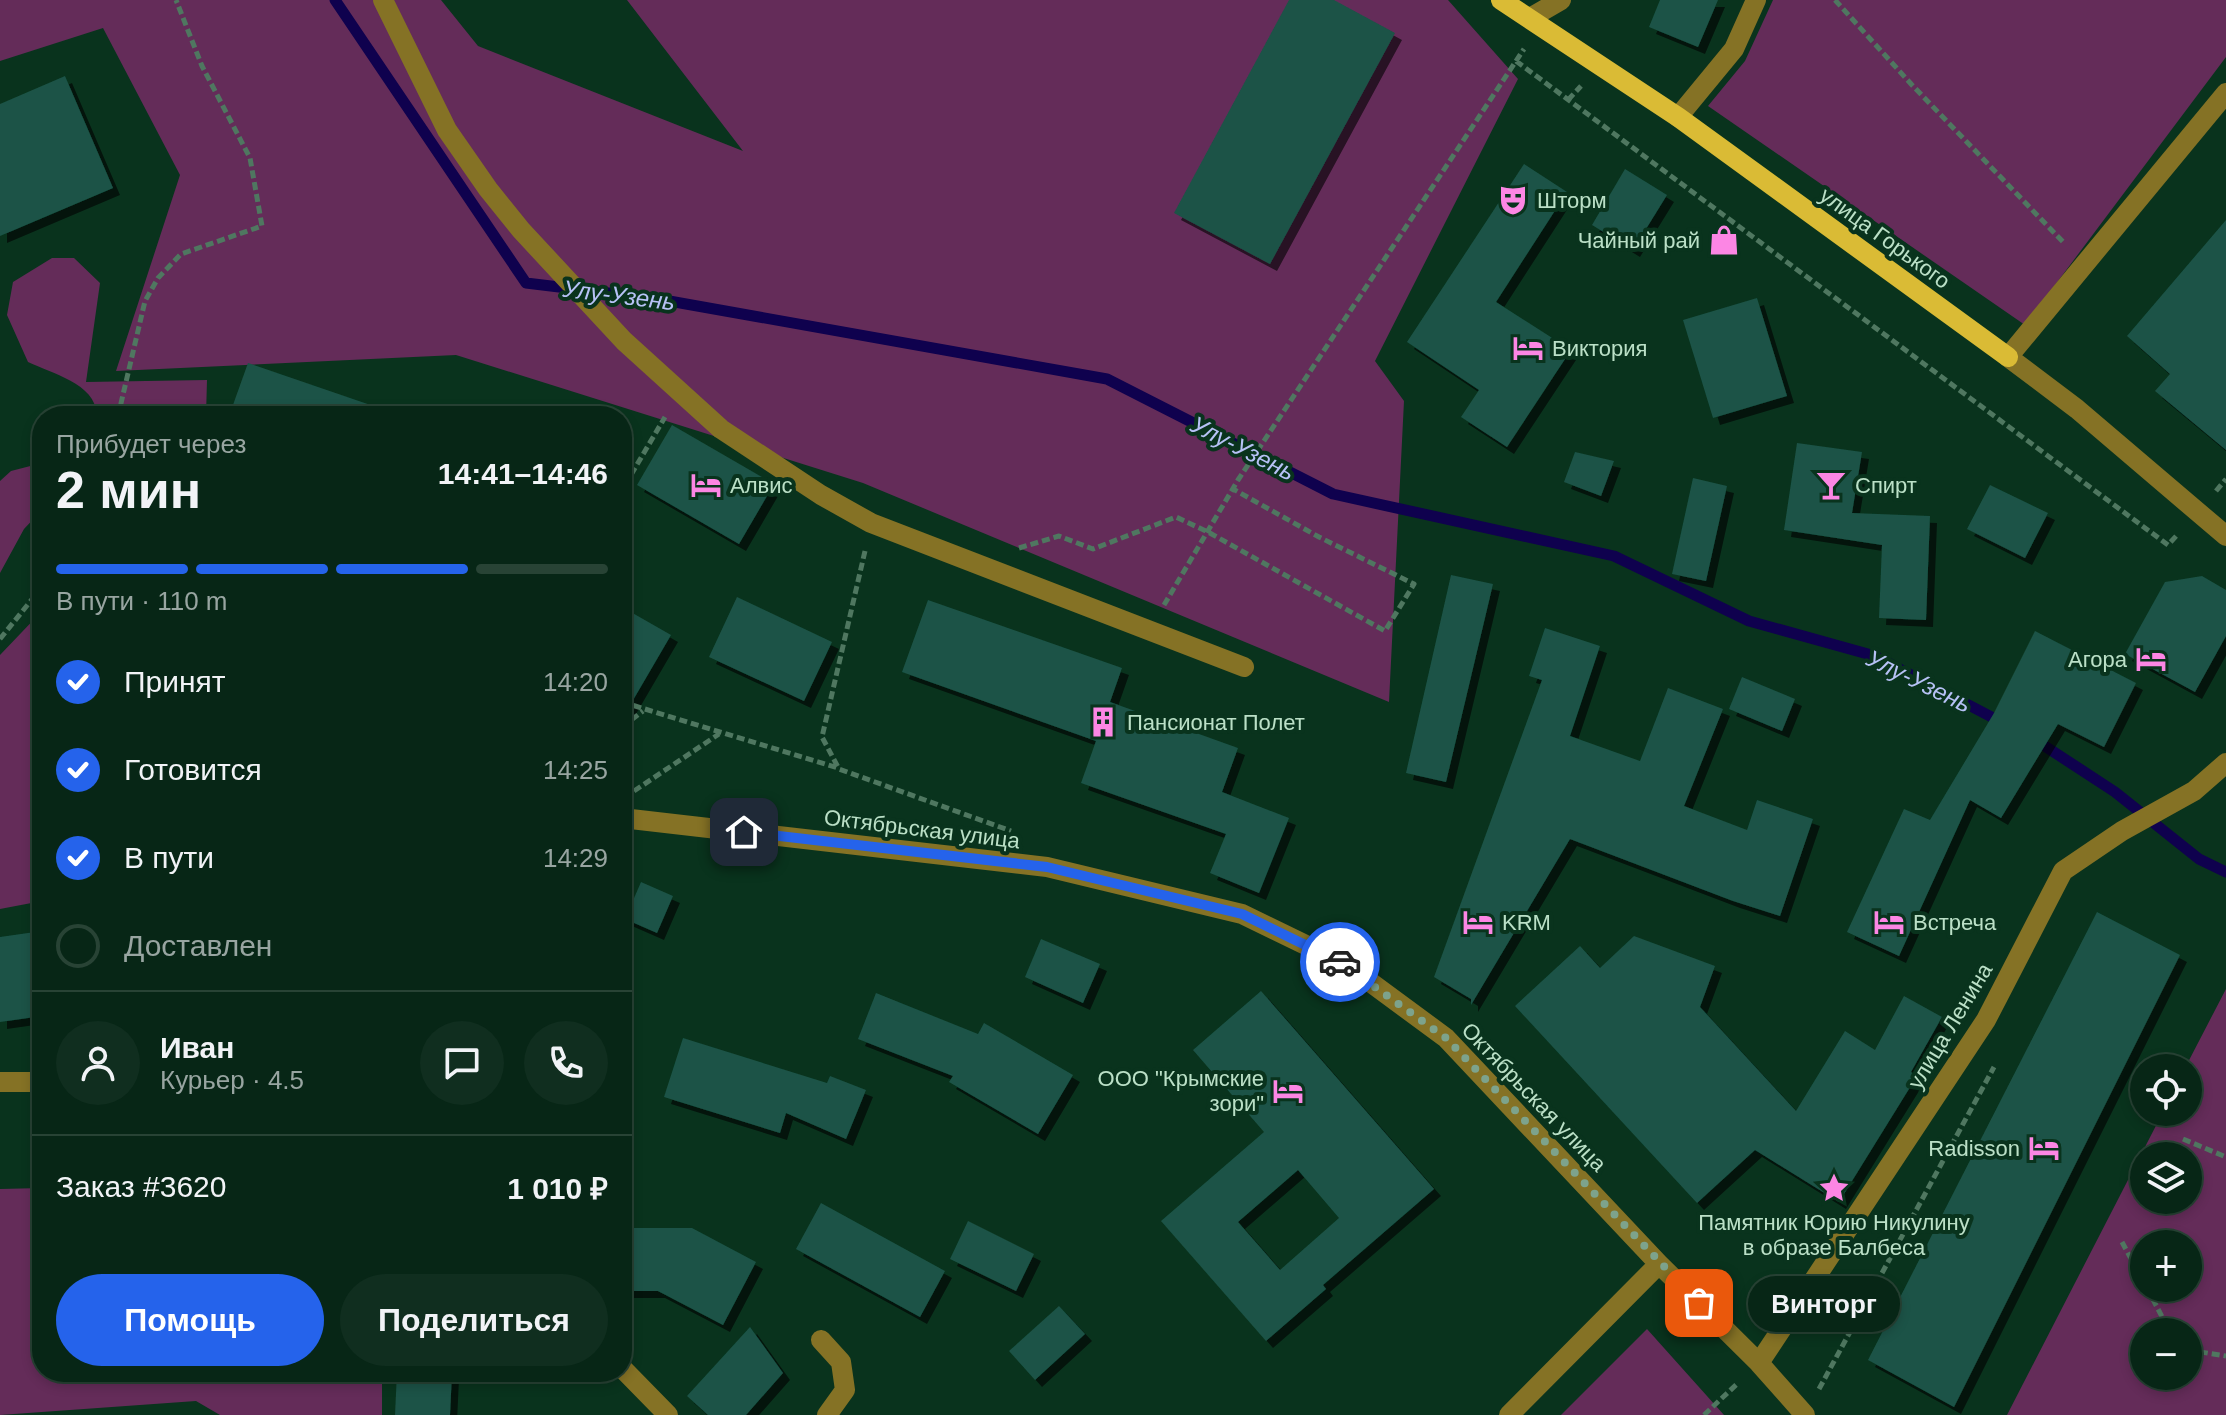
<!DOCTYPE html>
<html lang="ru">
<meta charset="utf-8">
<style>
body{margin:0;font-family:Arial,sans-serif;background:#102e1f;color:#f1f3f6;height:100vh;display:flex;flex-direction:column;font-size:30px;white-space:nowrap}
*{box-sizing:border-box;margin:0}
p{font-size:26px;color:#98a5a1}
.icon{flex:none;width:44px;height:44px;fill:none;stroke:currentColor;stroke-width:2;stroke-linecap:round;stroke-linejoin:round}
.map{position:relative;flex:1;overflow:hidden}
.sheet{position:absolute;left:32px;top:406px;width:600px;height:976px;display:flex;flex-direction:column;background:#072616;border-radius:32px;box-shadow:0 4px 12px #0003,0 0 0 2px #284335}
.sheet>*{flex:none}
.controls{position:absolute;left:2130px;top:1054px;display:grid;gap:16px}
.controls a{display:grid;place-items:center;width:72px;height:72px;border-radius:50%;background:#072616;box-shadow:0 4px 12px #0003,0 0 0 2px #284335;font-size:40px}
.pin{position:absolute;display:grid;place-items:center;width:68px;height:68px;color:#fff;margin:-34px;border-radius:16px;box-shadow:0 4px 12px #0006}
.courier{position:absolute;display:grid;place-items:center;width:80px;height:80px;margin:-40px;border:6px solid #2563eb;border-radius:50%;background:#fff;color:#222;box-shadow:0 2px 10px #0007}
.bubble{position:absolute;height:56px;border-radius:28px;background:#072616;box-shadow:0 4px 12px #0003,0 0 0 2px #284335;font-size:26px;font-weight:700;line-height:56px;text-align:center}
.summary em{font-style:normal;font-weight:700}
.summary div{display:flex;flex-direction:column-reverse}
.summary{display:flex;align-items:center;justify-content:space-between;height:136px;padding:0 24px}
h1{font-size:52px;font-weight:700;line-height:60px}
.bar{display:grid;grid-template-columns:repeat(4,1fr);gap:12px 8px;align-content:center;height:96px;padding:0 24px}
.bar i{height:10px;border-radius:6px;background:#284335}
.bar .on{background:#2563eb}
.bar p{grid-column:span 4}
.line{display:flex;align-items:center;gap:20px;padding:0 24px;border-top:2px solid #284335}
.line div{flex:1}
.round{display:grid;place-items:center;flex:none;width:84px;height:84px;border-radius:42px;background:#102e1f}
ol{padding:0 24px;list-style:none}
li{display:flex;align-items:center;gap:24px;height:88px}
li p{margin-inline-start:auto}
li .icon{padding:8px;border-radius:50%;background:#2563eb;color:#fff;stroke-width:4}
li:last-child{color:#98a5a1}
li i{width:44px;height:44px;border:4px solid #284335;border-radius:50%}
.button{display:flex;gap:16px;margin-top:auto;padding:16px 24px}
.button a{flex:1;height:92px;border-radius:48px;background:#2563eb;color:#fff;font-size:32px;font-weight:700;line-height:92px;text-align:center}
.button a+a{background:#102e1f;color:#f1f3f6}
.map>svg:first-child{display:block}
.green{fill:#642c59;fill-rule:evenodd}
.lines{fill:none;stroke-linecap:round;stroke-linejoin:round}
.stream{stroke:#0f014e;stroke-width:11}
.building{fill:#1b5346;fill-rule:evenodd;filter:url(#shadow)}
.path{stroke:#4f7760;stroke-width:5;stroke-dasharray:8 4;stroke-linecap:butt}
.minor{stroke:#857225;stroke-width:20}
.major{stroke:#dabb35;stroke-width:20}
.done{stroke:#7da38c;stroke-width:8;stroke-dasharray:0 14.4}
.route{stroke:#2563eb;stroke-width:10}
.labels{text-anchor:middle;dominant-baseline:central;stroke-width:8;stroke-linejoin:round;paint-order:stroke}
.poi-label{font-size:22px;fill:#bbe0c7;stroke:#09331d;text-anchor:start}
.street-label{font-size:22px;fill:#bbe0c7;stroke:#09331d}
.water-label{font-size:24px;font-style:italic;fill:#b7c2f6;stroke:#09331d}
</style>
<div class="map">
<svg width="2226" height="1415" viewBox="0 0 2226 1415">
<defs>
<filter id="shadow"><feDropShadow dx="7" dy="7" stdDeviation="0" flood-color="#0009"/></filter>
</defs>
<rect width="100%" height="100%" fill="#09331d"/>
<!-- green -->
<path class="green" d="M0,0H441L478,46L743,151L627,0H1448L1518,79L1375,361L1404,401L1389,702L863,483L456,355L116,371L180,175L103,28L0,61Z
M1773,0H2226V57L2025,325L1708,106L1745,61Z
M52,258H74L100,283L86,382L207,380L206,416H96C99,385 51,373 28,362L7,315L13,282Z
M42,463V510L24,529L0,573V481L11,471Z
M42,611V901L0,909V655Z
M2226,989V1415H2007L2163,1112H2188V1068H2185ZM2144,1156H2188V1200H2144ZM2188,1244V1288H2144V1244ZM2188,1332V1376H2144V1332Z
M42,1188V1372H382V1415H220L196,1401L0,1415V1189Z
M1647,1329L1724,1415H1561Z"/>
<g class="lines">
<!-- stream -->
<path class="stream" d="M335,0L526,283L658,299L1107,379L1333,494L1614,556L1749,621L1875,656L2005,724
M2034,739L2115,792L2199,859L2226,872"/>
</g>
<!-- building -->
<path class="building" d="M1289,0H1334L1395,33L1270,264L1174,213Z
M1660,0H1718L1698,47L1649,27Z
M65,76L113,188L0,236V104Z
M1524,164L1567,192L1496,302L1571,350L1507,447L1461,417L1479,390L1407,342Z
M1625,169L1667,195L1633,250L1592,225Z
M2226,220V450L2155,391L2170,374L2127,336Z
M1757,298L1787,396L1713,418L1683,320Z
M248,363L388,411L387,416H229Z
M672,425L774,484L739,544L637,485Z
M1797,443L1862,452L1852,513L1930,516L1926,620L1879,618L1882,545L1784,530Z
M1575,452L1614,461L1601,496L1564,482Z
M1693,478L1727,486L1706,581L1672,574Z
M1990,485L2048,513L2025,558L1967,529Z
M1451,575L1493,584L1446,782L1406,773Z
M2202,576L2226,590V636L2195,692L2125,654L2165,582Z
M737,597L832,642L804,701L709,657Z
M928,600L1122,668L1110,702L1238,748L1222,792L1289,818L1259,893L1210,873L1226,834L1081,783L1096,741L902,672Z
M622,607L671,635L622,719Z
M1545,628L1600,646L1570,736L1640,761L1668,688L1723,709L1684,806L1747,830L1757,800L1813,819L1780,916L1733,901L1570,839L1471,1005V999L1434,977L1542,680L1529,676Z
M2035,631L2136,683L2104,747L2058,724L2001,818L1970,800L1899,956L1847,932L1904,809L1930,820L1994,713Z
M1742,677L1795,699L1782,731L1729,709Z
M641,882L673,896L657,933L625,919Z
M2097,912L2180,955L1954,1407L1868,1360Z
M42,931V1016L0,1022V937Z
M1634,936L1715,966L1700,1007L1796,1111L1845,1031L1875,1050L1904,996L1942,1017L1911,1072L1917,1076L1839,1202L1755,1150L1697,1203L1515,1006L1580,946L1600,968Z
M1041,939L1100,964L1083,1003L1025,977Z
M1261,991L1434,1189L1323,1285L1326,1289L1266,1341L1161,1221L1264,1132L1193,1050ZM1298,1170L1339,1218L1280,1270L1238,1222Z
M876,993L978,1034L984,1023L1073,1075L1038,1134L949,1082L953,1076L858,1039Z
M683,1038L827,1083L830,1076L866,1090L846,1139L786,1113L780,1133L664,1097Z
M821,1203L945,1271L920,1317L796,1249Z
M968,1221L1034,1254L1016,1291L950,1259Z
M622,1228H692L756,1262L723,1325L658,1291H622Z
M1059,1306L1085,1334L1035,1380L1009,1351Z
M750,1327L783,1373L746,1415H708L687,1396Z
M397,1372H452L450,1415H395Z"/>
<g class="lines">
<!-- path -->
<path class="path" d="M1835,0L1912,85L2065,244
M1516,61L2168,545L2178,534
M1568,100L1581,86
M118,416L145,301L158,278L181,254L262,226L250,158L202,66L176,0
M625,485L665,417
M2216,491L2226,479
M1019,548L1059,536L1093,549L1176,517L1208,532L1385,631L1414,584L1319,537L1233,489
M865,551L822,737L839,769L1011,831
M1164,605L1238,480L1524,49
M0,639L42,587
M622,702L838,768
M622,727L643,711
M634,791L719,734
M2183,1139L2226,1157
M2122,1242L2144,1283
M2147,1288L2170,1332
M2188,1350L2226,1356
M1819,1389L1994,1067
M1704,1415L1738,1383"/>
<!-- minor -->
<path class="minor" d="M383,0L447,130L488,189L521,230L624,341L721,429L821,495L871,523L1244,667
M1530,18L1561,0
M2226,93L2008,357L2077,409L2226,536
M1678,117L1734,49L1756,0
M622,818L1047,867L1242,914L1347,965L1446,1038L1659,1264L1759,1363L1805,1415
M0,1082H42
M821,1340L841,1362L845,1390L827,1415
M1759,1363L1986,1020L2063,871L2122,831L2194,791L2226,763
M622,1368L668,1415
M1509,1415L1659,1264"/>
<!-- major -->
<path class="major" d="M1501,0L1678,117L2008,357"/>
</g>
<g class="lines">
<!-- done -->
<path class="done" d="M1340,962L1446,1038L1699,1303"/>
<!-- route -->
<path class="route" d="M744,832L1047,867L1242,914L1340,962"/>
</g>
<!-- icons -->
<defs>
<g id="theatre-bare" transform="scale(2.4)"><path d="M-5-5.5Q0-4 5-5.5V0Q5 5 0 6Q-5 5-5 0ZM-3.3-2.5H-1v1.5H-3.3ZM1-2.5H3.3v1.5H1ZM-2.8 1Q0 5.5 2.8 1Z" fill="#fc86e4" stroke="#09331d" stroke-width="2.5" paint-order="stroke"/></g>
<g id="shop-bare" transform="scale(2.4)"><path d="M-5-2.5h2.3a2.7 3.5 0 0 1 5.4 0H5L5.5 6h-11ZM-1.5-2.5h3a1.5 2.3 0 0 0-3 0Z" fill="#fc86e4" stroke="#09331d" stroke-width="2.5" paint-order="stroke"/></g>
<g id="hotel-bare" transform="scale(2.4)"><path d="M-6-4.5h1.5V1H6V5H4.5V3h-9V5H-6ZM-4 0a1.8 1.8 0 1 1 3.6 0ZM.5 0V-2.5h3Q6-2.5 6 0Z" fill="#fc86e4" stroke="#09331d" stroke-width="2.5" paint-order="stroke"/></g>
<g id="bar-bare" transform="scale(2.4)"><path d="M-6-5H6L.8 .8V4.5H3.5V6h-7V4.5H-.8V.8Z" fill="#fc86e4" stroke="#09331d" stroke-width="2.5" paint-order="stroke"/></g>
<g id="building-bare" transform="scale(2.4)"><path d="M-4-6H4V6H1V3H-1V6H-4ZM-2.5-4.3h1.7v1.8h-1.7ZM.8-4.3h1.7v1.8H.8ZM-2.5-1h1.7V.8h-1.7ZM.8-1h1.7V.8H.8Z" fill="#fc86e4" stroke="#09331d" stroke-width="2.5" paint-order="stroke"/></g>
<g id="sight-bare" transform="scale(2.4)"><path d="M0-6L1.8-2.2L6-1.7L2.9 1.2L3.7 5.4L0 3.3L-3.7 5.4L-2.9 1.2L-6-1.7L-1.8-2.2Z" fill="#fc86e4" stroke="#09331d" stroke-width="2.5" paint-order="stroke"/></g>
</defs>
<g fill-rule="evenodd">
<use href="#theatre-bare" x="1513" y="200"/>
<use href="#shop-bare" x="1724" y="240"/>
<use href="#hotel-bare" x="1528" y="348"/>
<use href="#hotel-bare" x="706" y="485"/>
<use href="#bar-bare" x="1831" y="485"/>
<use href="#hotel-bare" x="2151" y="659"/>
<use href="#building-bare" x="1103" y="722"/>
<use href="#hotel-bare" x="1478" y="922"/>
<use href="#hotel-bare" x="1889" y="922"/>
<use href="#hotel-bare" x="1288" y="1091"/>
<use href="#hotel-bare" x="2044" y="1148"/>
<use href="#sight-bare" x="1834" y="1188"/>
</g>
<g class="labels">
<!-- poi labels -->
<g class="poi-label">
<text x="1537" y="200">Шторм</text>
<text x="1700" y="240" text-anchor="end">Чайный рай</text>
<text x="1552" y="348">Виктория</text>
<text x="730" y="485">Алвис</text>
<text x="1855" y="485">Спирт</text>
<text x="2127" y="659" text-anchor="end">Агора</text>
<text x="1127" y="722">Пансионат Полет</text>
<text x="1502" y="922">KRM</text>
<text x="1913" y="922">Встреча</text>
<text x="1264" y="1078" text-anchor="end">ООО "Крымские<tspan x="1264" dy="25">зори"</tspan></text>
<text x="2020" y="1148" text-anchor="end">Radisson</text>
<text x="1834" y="1222" text-anchor="middle">Памятник Юрию Никулину<tspan x="1834" dy="25">в образе Балбеса</tspan></text>
</g>
<!-- street labels -->
<g class="street-label">
<text transform="translate(1885 238) rotate(36)">улица Горького</text>
<text transform="translate(922 829) rotate(7)">Октябрьская улица</text>
<text transform="translate(1950 1026) rotate(-59)">улица Ленина</text>
<text transform="translate(1534 1097) rotate(46)">Октябрьская улица</text>
</g>
<!-- water labels -->
<g class="water-label">
<text transform="translate(619 295) rotate(7)">Улу-Узень</text>
<text transform="translate(1243 448) rotate(27)">Улу-Узень</text>
<text transform="translate(1919 681) rotate(26)">Улу-Узень</text>
</g>
</g>
</svg>
<div class="controls">
<a><svg class="icon" aria-label="locate" viewBox="0 0 24 24"><circle cx="12" cy="12" r="6"/><path d="M12 2v4M12 18v4M2 12h4M18 12h4"/></svg></a>
<a><svg class="icon" aria-label="layers" viewBox="0 0 24 24"><path d="M12 4l9 5-9 5-9-5zM3 14l9 5 9-5"/></svg></a>
<a>+</a>
<a>−</a>
</div>
<div class="pin" style="left:1699px;top:1303px;background:#ea580c"><svg class="icon" aria-label="bag" viewBox="0 0 24 24"><path d="M5 8h14l-1 12H6zM9 8a3 3 0 0 1 6 0"/></svg></div>
<div class="pin" style="left:744px;top:832px;background:#1f2937"><svg class="icon" aria-label="home" viewBox="0 0 24 24"><path d="M3 11l9-7 9 7M6 9v11h12V9"/></svg></div>
<div class="courier" style="left:1340px;top:962px"><svg class="icon" aria-label="car" viewBox="0 0 24 24"><path d="M5 17H2v-5l4-1 3-4h7l3 4 3 1v5h-3M9 17h6M6 11h13"/><circle cx="7" cy="17" r="2"/><circle cx="17" cy="17" r="2"/></svg></div>
<div class="bubble" style="left:1748px;top:1276px;width:152px">Винторг</div>
<section class="sheet">
<div class="summary"><div><h1>2 мин</h1><p>Прибудет через</p></div><em>14:41–14:46</em></div>
<div class="bar"><i class="on"></i><i class="on"></i><i class="on"></i><i></i><p>В пути · 110 m</p></div>
<ol>
<li><svg class="icon" aria-label="check" viewBox="0 0 24 24"><path d="M5 12l5 5 9-10"/></svg>Принят<p>14:20</p></li>
<li><svg class="icon" aria-label="check" viewBox="0 0 24 24"><path d="M5 12l5 5 9-10"/></svg>Готовится<p>14:25</p></li>
<li><svg class="icon" aria-label="check" viewBox="0 0 24 24"><path d="M5 12l5 5 9-10"/></svg>В пути<p>14:29</p></li>
<li><i></i>Доставлен</li>
</ol>
<div class="line" style="height:144px"><a class="round"><svg class="icon" aria-label="person" viewBox="0 0 24 24"><circle cx="12" cy="8" r="4"/><path d="M4 21q1-7 8-7t8 7"/></svg></a><div><b>Иван</b><p>Курьер · 4.5</p></div><a class="round"><svg class="icon" aria-label="chat" viewBox="0 0 24 24"><path d="M4 5h16v11H9l-5 4z"/></svg></a><a class="round"><svg class="icon" aria-label="phone" viewBox="0 0 24 24"><path d="M5 4h4l2 5-3 2q2 4 5 5l2-3 5 2v4C11 20 4 13 5 4z"/></svg></a></div>
<div class="line" style="height:104px"><div>Заказ #3620</div><b>1 010 ₽</b></div>
<div class="button"><a>Помощь</a><a>Поделиться</a></div>
</section>
</div>
